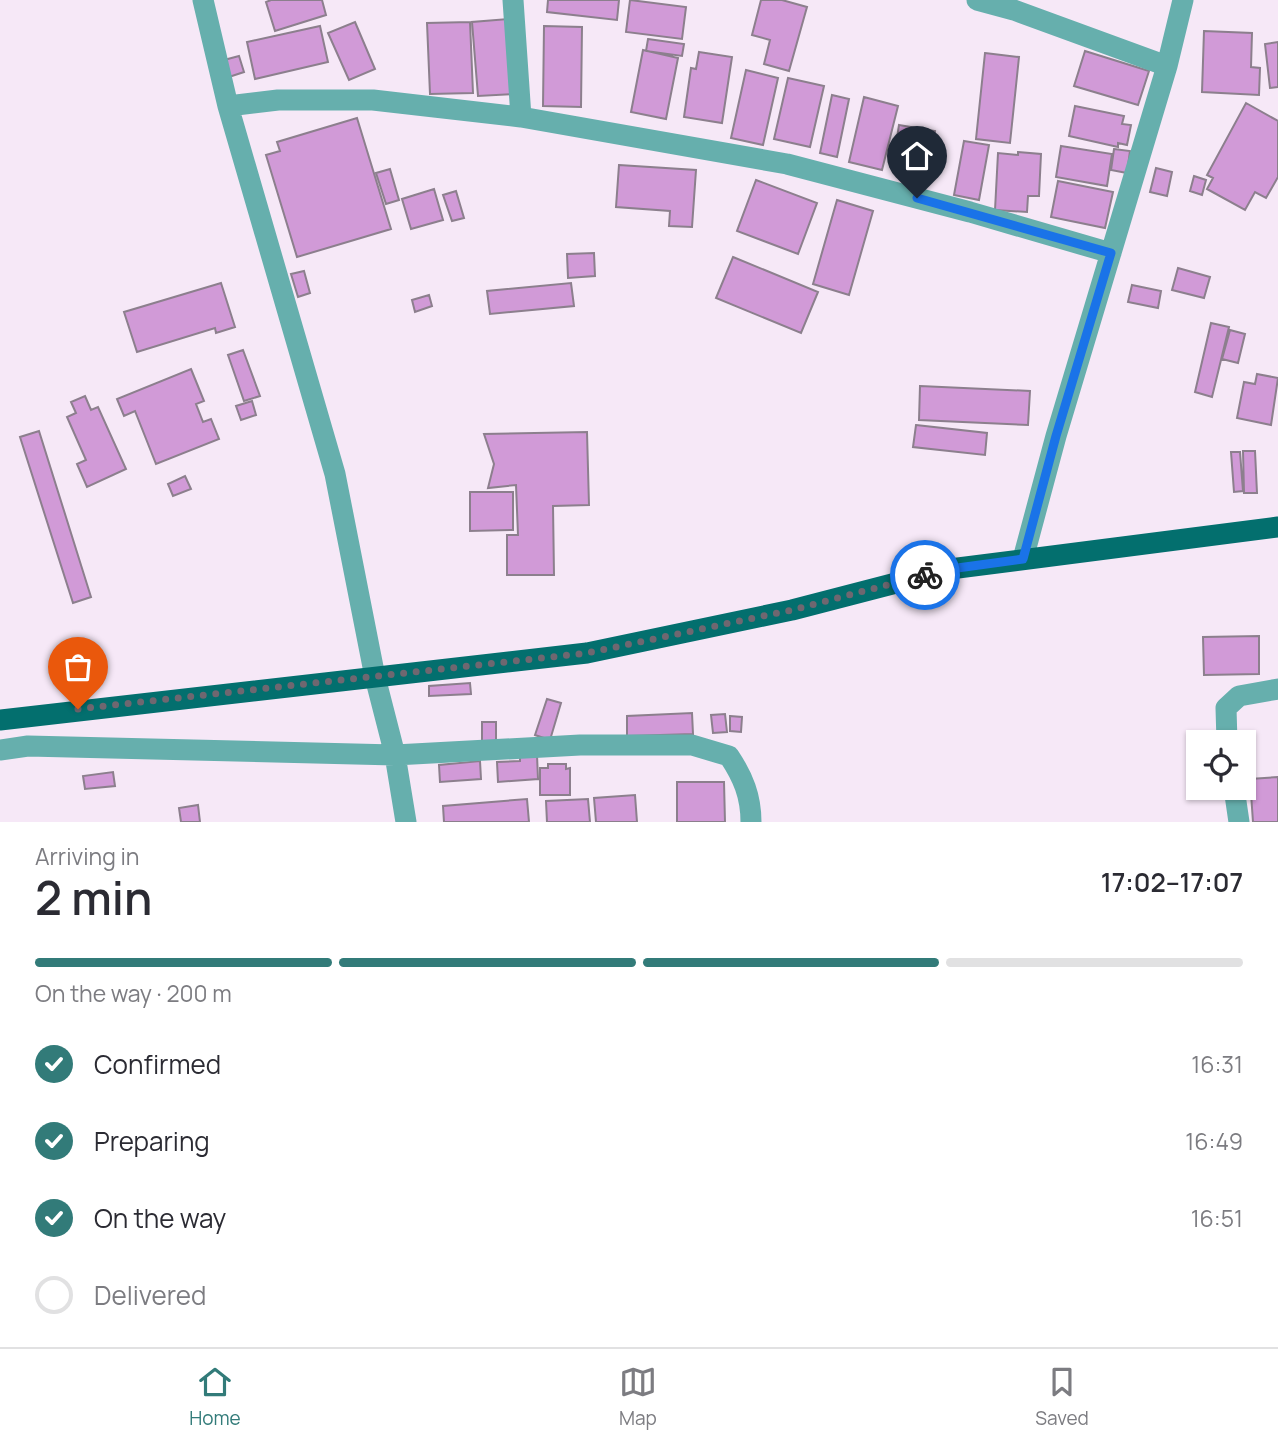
<!DOCTYPE html>
<meta charset="utf-8">
<style>
body{margin:0;font-family:Manrope,sans-serif;background:#f7f7f7;color:#2b2b33;height:100vh;display:flex;flex-direction:column;font-size:26px;white-space:nowrap}
*{box-sizing:border-box;margin:0}
p{font-size:23px;color:#7c7c81}
.icon{flex:none;width:38px;height:38px;fill:none;stroke:currentColor;stroke-width:2;stroke-linecap:round;stroke-linejoin:round}
.map{position:relative;height:822px;overflow:hidden}
.sheet{display:flex;flex-direction:column;background:#fff;flex:1}
.sheet>*{flex:none}
.buttons{position:absolute;left:1186px;top:730px;display:grid;gap:14px}
.buttons a{display:grid;place-items:center;width:70px;height:70px;border-radius:0px;background:#fff;box-shadow:0 2px 5px #0004;font-size:35px}
.pin{position:absolute;display:grid;place-items:center;width:60px;height:60px;color:#fff;margin:-72px -30px;border-radius:50% 50% 50% 0;rotate:-45deg;box-shadow:0 0 7px #0007}
.pin .icon{rotate:45deg}
.courier{position:absolute;display:grid;place-items:center;width:70px;height:70px;margin:-35px;border:5px solid #1a73e8;border-radius:50%;background:#fff;color:#222;box-shadow:0 2px 9px #0007}
.headline em{font-style:normal;font-weight:600}
.headline div{display:flex;flex-direction:column-reverse}
.headline{display:flex;align-items:center;justify-content:space-between;height:119px;padding:0 35px}
h1{font-size:46px;font-weight:600;line-height:52px}
.bar{display:grid;grid-template-columns:repeat(4,1fr);gap:10px 7px;align-content:center;height:84px;padding:0 35px}
.bar i{height:9px;border-radius:5px;background:#e1e1e2}
.bar .current{background:#327b79}
.bar p{grid-column:span 4}
ol{padding:0 35px;list-style:none}
li{display:flex;align-items:center;gap:21px;height:77px}
li p{margin-inline-start:auto}
li .icon{padding:7px;border-radius:50%;background:#327b79;color:#fff;stroke-width:4}
li:last-child{color:#7c7c81}
li i{width:38px;height:38px;border:4px solid #e1e1e2;border-radius:50%}
.menu{display:flex;justify-content:space-around;align-items:center;height:98px;border-top:2px solid #e1e1e2;background:#fff;font-size:19px;color:#7c7c81}
.menu a{display:grid;justify-items:center;gap:4px}
.menu .current{color:#327b79}
.map>svg:first-child{display:block}
.building{fill:#d19ad7;stroke:#8c7f8d;stroke-width:2}
.lines{fill:none;stroke-linecap:round;stroke-linejoin:round}
.minor{stroke:#66afad;stroke-width:21}
.major{stroke:#036f6e;stroke-width:21}
.done{stroke:#6f6770;stroke-width:7;stroke-dasharray:0 12.6}
.route{stroke:#1a73e8;stroke-width:9}
</style>
<div class="map">
<svg width="1278" height="822" viewBox="0 0 1278 822">
<rect width="100%" height="100%" fill="#f6e8f7"/>
<!-- building -->
<path class="building" d="M271,0H322L326,15L275,31L266,2Z
M548,0H619L617,20L547,12Z
M630,0L686,7L682,39L626,32Z
M761,0H782L807,7L789,71L764,64L770,40L752,35Z
M508,19L513,94L478,96L472,22Z
M355,22L375,69L349,80L328,33Z
M470,22L473,93L430,94L427,23Z
M320,26L328,62L255,79L247,42Z
M544,26L582,27L581,107L543,106Z
M1204,31L1252,33L1251,67L1260,68L1259,95L1202,92Z
M648,39L684,44L682,56L646,51Z
M1278,42V87L1270,88L1265,44Z
M643,50L678,58L666,119L631,112Z
M1085,51L1149,71L1138,105L1074,86Z
M699,52L732,57L722,123L684,117L691,68L696,69Z
M985,53L1019,57L1010,143L976,139Z
M239,56L244,72L229,77L224,60Z
M746,70L778,78L763,145L731,138Z
M788,78L824,86L810,147L774,139Z
M832,95L849,99L837,157L820,153Z
M864,97L898,106L882,170L849,162Z
M1246,103L1278,121V177L1266,198L1255,192L1245,210L1207,189L1213,178L1207,175Z
M1075,106L1124,116L1122,124L1131,125L1127,145L1118,143V147L1069,136Z
M357,118L391,229L297,257L266,155L280,151L277,142Z
M899,125L935,131L929,169L893,163Z
M964,141L989,145L979,200L954,195Z
M1061,146L1112,154L1107,186L1056,177Z
M1114,149L1130,151L1127,173L1111,170Z
M1018,152L1041,154L1039,196H1028L1027,212L995,210L998,153L1018,155Z
M619,165L696,170L692,227L669,226L670,211L616,207Z
M1156,168L1172,172L1167,196L1150,192Z
M390,169L399,200L386,204L376,173Z
M1194,176L1206,180L1202,195L1190,191Z
M756,180L817,203L798,254L737,231Z
M1058,181L1113,192L1105,228L1051,217Z
M434,189L443,220L411,229L402,199Z
M456,191L464,218L452,221L443,195Z
M837,200L873,211L849,295L813,284Z
M594,253L595,276L568,278L567,254Z
M733,257L818,292L801,333L716,298Z
M1178,268L1210,277L1204,298L1172,290Z
M304,271L310,293L298,297L291,274Z
M221,283L235,327L216,333L215,328L137,352L124,312Z
M571,283L574,306L490,314L487,291Z
M1132,285L1161,291L1158,308L1128,302Z
M429,295L432,306L415,312L412,300Z
M1211,323L1229,327L1212,397L1195,392Z
M1230,330L1245,334L1238,363L1222,359Z
M243,350L260,396L244,401L228,355Z
M191,369L204,401L196,404L203,422L211,419L219,439L156,464L135,411L124,416L117,399Z
M1257,374L1278,378L1271,425L1237,418L1244,382L1255,384Z
M920,386L1030,391L1028,425L919,420Z
M85,396L91,410L98,407L126,469L87,487L77,464L86,460L67,417L76,413L71,402Z
M252,401L256,415L241,420L236,406Z
M916,425L987,433L985,455L913,447Z
M39,431L91,597L73,603L20,437Z
M587,432L589,505L553,506L554,575H507V535H518L516,485L488,488L494,464L484,434Z
M1243,451H1255L1257,493H1244Z
M1231,452H1240L1243,491L1234,492Z
M185,476L191,489L173,496L168,484Z
M470,492H513V530L470,531Z
M1259,636V674L1204,675L1203,637Z
M470,683L471,694L429,696V686Z
M547,699L561,703L550,740L535,735Z
M692,713L693,734L627,736V716Z
M725,714L727,732L713,733L711,715Z
M730,716L742,717L741,732L730,731Z
M482,722H496V743H482Z
M537,755L538,779L498,782L497,762L520,761V756Z
M480,761L481,779L440,782L439,765Z
M548,764H566V769L570,768V795H540V768H548Z
M113,772L115,786L85,789L83,776Z
M1278,777V822H1253L1250,779Z
M677,782H724L725,822H677Z
M635,795L637,822H596L594,798Z
M527,799L529,822H444L443,806Z
M588,799L590,822H547L546,801Z
M198,805L200,822H181L179,808Z"/>
<g class="lines">
<!-- minor -->
<path class="minor" d="M203,0L228,106
M513,0L521,117
M977,0L1014,10L1167,66
M1023,559L1056,436L1167,66L1183,0
M1227,742L1226,708L1239,696L1278,689
M0,750L28,746L395,755L580,745H692L729,756C743,777 751,796 751,822
M1234,788L1239,822
M406,822L395,755L375,677L335,474L228,106L278,100H373L521,117L787,164L970,212L1111,253"/>
<!-- major -->
<path class="major" d="M0,720L587,653L792,610L950,569L1278,527"/>
</g>
<g class="lines">
<!-- done -->
<path class="done" d="M78,709L587,653L792,610L925,575"/>
<!-- route -->
<path class="route" d="M917,198L1111,253L1056,436L1023,559L950,569L925,575"/>
</g>
</svg>
<div class="buttons">
<a><svg class="icon" aria-label="locate" viewBox="0 0 24 24"><circle cx="12" cy="12" r="6"/><path d="M12 2v4M12 18v4M2 12h4M18 12h4"/></svg></a>
</div>
<div class="pin" style="left:78px;top:709px;background:#ea580c"><svg class="icon" aria-label="bag" viewBox="0 0 24 24"><path d="M5 8h14l-1 12H6zM9 8a3 3 0 0 1 6 0"/></svg></div>
<div class="pin" style="left:917px;top:198px;background:#1f2937"><svg class="icon" aria-label="home" viewBox="0 0 24 24"><path d="M3 11l9-7 9 7M6 9v11h12V9"/></svg></div>
<div class="courier" style="left:925px;top:575px"><svg class="icon" aria-label="bike" viewBox="0 0 24 24"><circle cx="6" cy="16" r="4"/><circle cx="18" cy="16" r="4"/><path d="M6 16l4-8h5l3 8M10 8l3 8H6M13 5h3"/></svg></div>
</div>
<section class="sheet">
<div class="headline"><div><h1>2 min</h1><p>Arriving in</p></div><em>17:02–17:07</em></div>
<div class="bar"><i class="current"></i><i class="current"></i><i class="current"></i><i></i><p>On the way · 200 m</p></div>
<ol>
<li><svg class="icon" aria-label="check" viewBox="0 0 24 24"><path d="M5 12l5 5 9-10"/></svg>Confirmed<p>16:31</p></li>
<li><svg class="icon" aria-label="check" viewBox="0 0 24 24"><path d="M5 12l5 5 9-10"/></svg>Preparing<p>16:49</p></li>
<li><svg class="icon" aria-label="check" viewBox="0 0 24 24"><path d="M5 12l5 5 9-10"/></svg>On the way<p>16:51</p></li>
<li><i></i>Delivered</li>
</ol>
</section>
<nav class="menu">
<a class="current"><svg class="icon" aria-label="home" viewBox="0 0 24 24"><path d="M3 11l9-7 9 7M6 9v11h12V9"/></svg>Home</a>
<a><svg class="icon" aria-label="map" viewBox="0 0 24 24"><path d="M3 6l6-2 6 2 6-2v14l-6 2-6-2-6 2zM9 4v14M15 6v14"/></svg>Map</a>
<a><svg class="icon" aria-label="saved" viewBox="0 0 24 24"><path d="M7 4h10v16l-5-4-5 4z"/></svg>Saved</a>
</nav>
